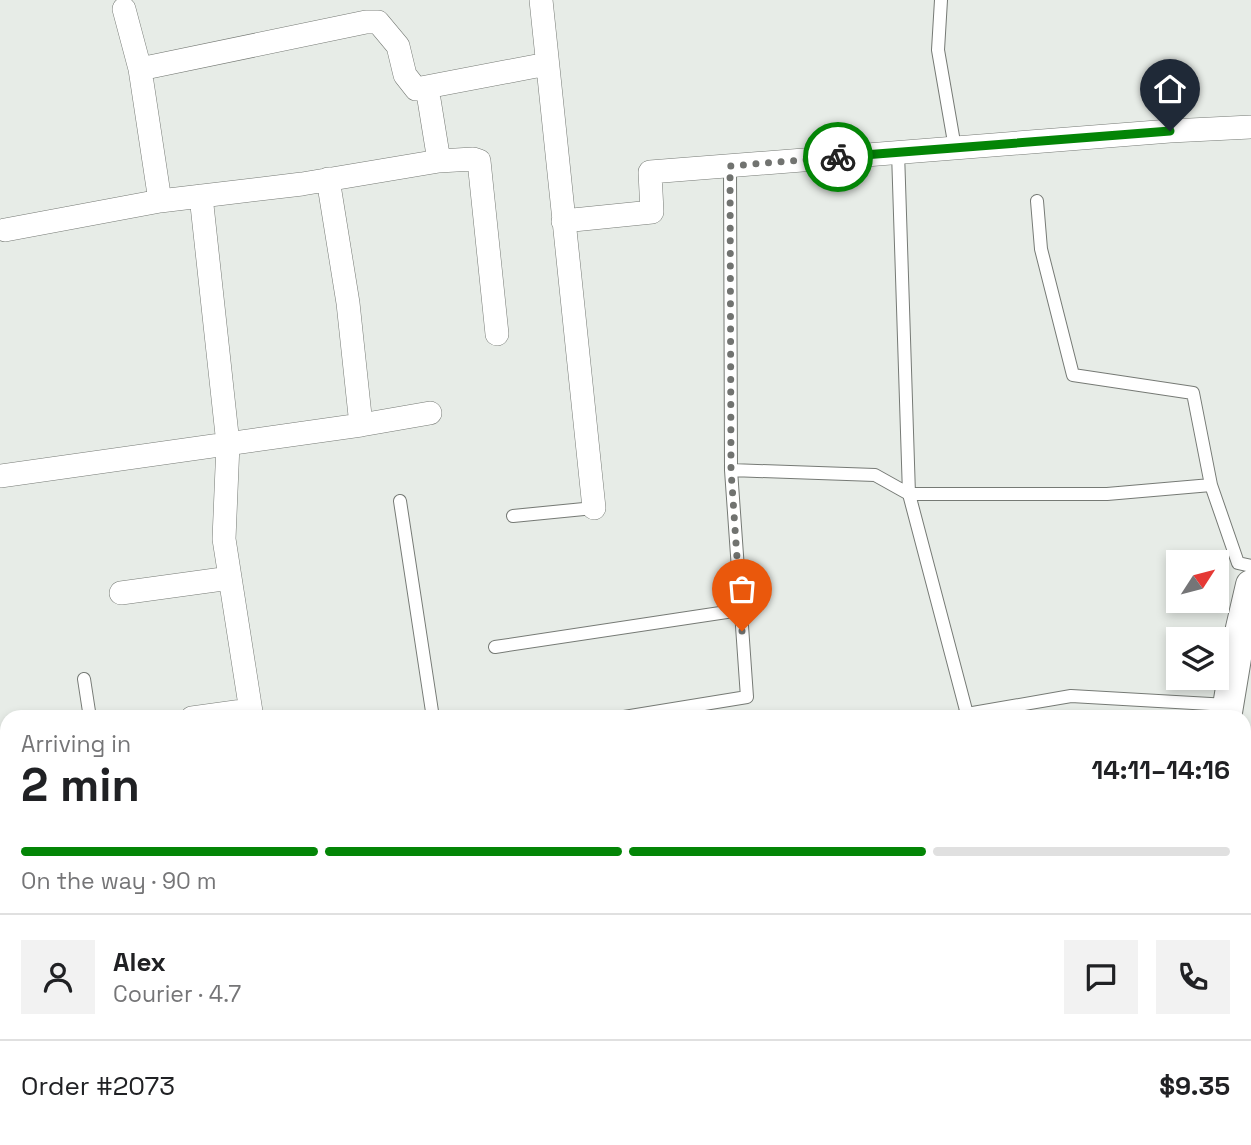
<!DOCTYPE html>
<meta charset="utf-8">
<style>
body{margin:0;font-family:"Space Grotesk",sans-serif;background:#f2f2f2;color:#202124;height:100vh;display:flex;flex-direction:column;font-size:26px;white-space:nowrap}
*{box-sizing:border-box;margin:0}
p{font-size:23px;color:#757577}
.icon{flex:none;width:38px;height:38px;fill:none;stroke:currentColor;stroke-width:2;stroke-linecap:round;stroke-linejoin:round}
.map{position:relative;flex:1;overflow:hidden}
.panel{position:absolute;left:0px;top:710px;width:1251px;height:436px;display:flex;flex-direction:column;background:#fff;border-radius:21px 21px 0 0;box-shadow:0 4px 10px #0003}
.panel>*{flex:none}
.needle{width:46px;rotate:54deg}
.buttons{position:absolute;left:1166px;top:550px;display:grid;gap:14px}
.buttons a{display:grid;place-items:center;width:63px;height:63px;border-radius:0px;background:#fff;box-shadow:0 4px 10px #0003;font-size:35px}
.pin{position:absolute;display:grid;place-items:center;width:60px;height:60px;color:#fff;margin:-72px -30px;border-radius:50% 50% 50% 0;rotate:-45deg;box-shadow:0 0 7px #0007}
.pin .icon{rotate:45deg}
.courier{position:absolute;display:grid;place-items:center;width:70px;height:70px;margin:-35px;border:5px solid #038506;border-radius:50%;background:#fff;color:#222;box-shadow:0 2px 9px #0007}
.summary em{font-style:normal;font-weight:800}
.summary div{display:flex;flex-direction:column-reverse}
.summary{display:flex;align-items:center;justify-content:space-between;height:119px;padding:0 21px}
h1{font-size:46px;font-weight:800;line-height:52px}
.bar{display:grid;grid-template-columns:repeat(4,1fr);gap:10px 7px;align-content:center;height:84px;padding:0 21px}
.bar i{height:9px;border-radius:5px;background:#e0e0e0}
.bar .active{background:#038506}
.bar p{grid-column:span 4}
.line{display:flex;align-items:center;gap:18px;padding:0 21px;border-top:2px solid #e0e0e0}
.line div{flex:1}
.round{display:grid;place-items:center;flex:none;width:74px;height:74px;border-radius:0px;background:#f2f2f2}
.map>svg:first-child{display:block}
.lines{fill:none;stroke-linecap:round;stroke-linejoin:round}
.service-casing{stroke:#767a75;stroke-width:14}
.minor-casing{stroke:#767a75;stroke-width:24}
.tertiary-casing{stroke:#767a75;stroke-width:32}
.service{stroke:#fff;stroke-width:12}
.minor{stroke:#fff;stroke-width:23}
.tertiary{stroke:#fff;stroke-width:30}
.done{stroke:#717370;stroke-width:7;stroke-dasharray:0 12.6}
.route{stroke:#038506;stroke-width:9}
</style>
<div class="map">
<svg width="1251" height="1145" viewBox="0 0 1251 1145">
<rect width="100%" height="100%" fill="#e7ece7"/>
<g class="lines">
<!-- service casing -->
<g class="service-casing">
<path id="service" d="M941,0L938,50L955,148
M898,152L909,494L967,714
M1037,201L1041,249L1073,375L1193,393L1211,485L1238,563L1251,566
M731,470L875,475L909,494H1107L1211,485
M400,501L433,718
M513,516L594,508
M495,647L740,610
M84,679L90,718
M618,718L747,697L731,470L730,166
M956,718L967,714L1071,696L1228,705
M0,988L7,1038
M1244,1022L1251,1021
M144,1139V1145
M572,1139L573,1145
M871,1139V1145"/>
</g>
<!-- minor casing -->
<g class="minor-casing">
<path id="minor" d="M541,0L594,508
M124,9L140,69L160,201
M140,69L366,22H378L398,46L405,75L416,89L547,64
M427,87L439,161
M328,179L348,303L361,425
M201,196L228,444L224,539L252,718
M563,221L652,212L650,172L1170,131L1251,127
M5,230L160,201L302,184L439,161L473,159L479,161L497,334
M0,476L361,425L430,413
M121,593L230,578
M192,718L250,710
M0,1111L7,1109
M281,1139L282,1145
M768,1139V1145"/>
</g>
<!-- tertiary casing -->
<g class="tertiary-casing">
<path id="tertiary" d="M1226,718L1241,628L1251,585
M1244,1043L1251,1072
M1127,1145L1129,1139"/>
</g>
<!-- service -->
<use href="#service" class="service"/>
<!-- minor -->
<use href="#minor" class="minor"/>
<!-- tertiary -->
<use href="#tertiary" class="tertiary"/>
</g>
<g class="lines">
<!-- done -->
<path class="done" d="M742,631L731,470L730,166L838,157"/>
<!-- route -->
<path class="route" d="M838,157L1170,131"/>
</g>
</svg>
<div class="buttons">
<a><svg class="needle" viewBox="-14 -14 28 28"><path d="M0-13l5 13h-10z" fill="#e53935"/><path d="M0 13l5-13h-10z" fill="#757577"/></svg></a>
<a><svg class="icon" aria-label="layers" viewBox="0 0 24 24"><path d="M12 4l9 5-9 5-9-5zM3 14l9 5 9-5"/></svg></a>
</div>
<div class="pin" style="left:742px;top:631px;background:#ea580c"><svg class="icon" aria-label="bag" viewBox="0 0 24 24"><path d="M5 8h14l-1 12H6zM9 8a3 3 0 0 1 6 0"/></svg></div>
<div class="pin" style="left:1170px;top:131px;background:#1f2937"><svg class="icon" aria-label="home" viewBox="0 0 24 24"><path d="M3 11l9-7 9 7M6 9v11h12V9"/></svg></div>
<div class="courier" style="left:838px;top:157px"><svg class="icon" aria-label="bike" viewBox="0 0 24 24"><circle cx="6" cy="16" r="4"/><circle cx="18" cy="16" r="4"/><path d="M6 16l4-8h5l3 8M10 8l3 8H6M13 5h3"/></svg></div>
<section class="panel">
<div class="summary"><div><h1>2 min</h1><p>Arriving in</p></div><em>14:11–14:16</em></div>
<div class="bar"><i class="active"></i><i class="active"></i><i class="active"></i><i></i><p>On the way · 90 m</p></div>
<div class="line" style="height:126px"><a class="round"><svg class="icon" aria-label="person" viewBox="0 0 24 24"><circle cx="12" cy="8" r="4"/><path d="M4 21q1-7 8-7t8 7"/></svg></a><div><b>Alex</b><p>Courier · 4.7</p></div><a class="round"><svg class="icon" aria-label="chat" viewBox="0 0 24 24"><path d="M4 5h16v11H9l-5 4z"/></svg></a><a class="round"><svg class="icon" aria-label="phone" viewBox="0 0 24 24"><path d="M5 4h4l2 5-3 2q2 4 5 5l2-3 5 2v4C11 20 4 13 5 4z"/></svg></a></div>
<div class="line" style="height:91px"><div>Order #2073</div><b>$9.35</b></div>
</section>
</div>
